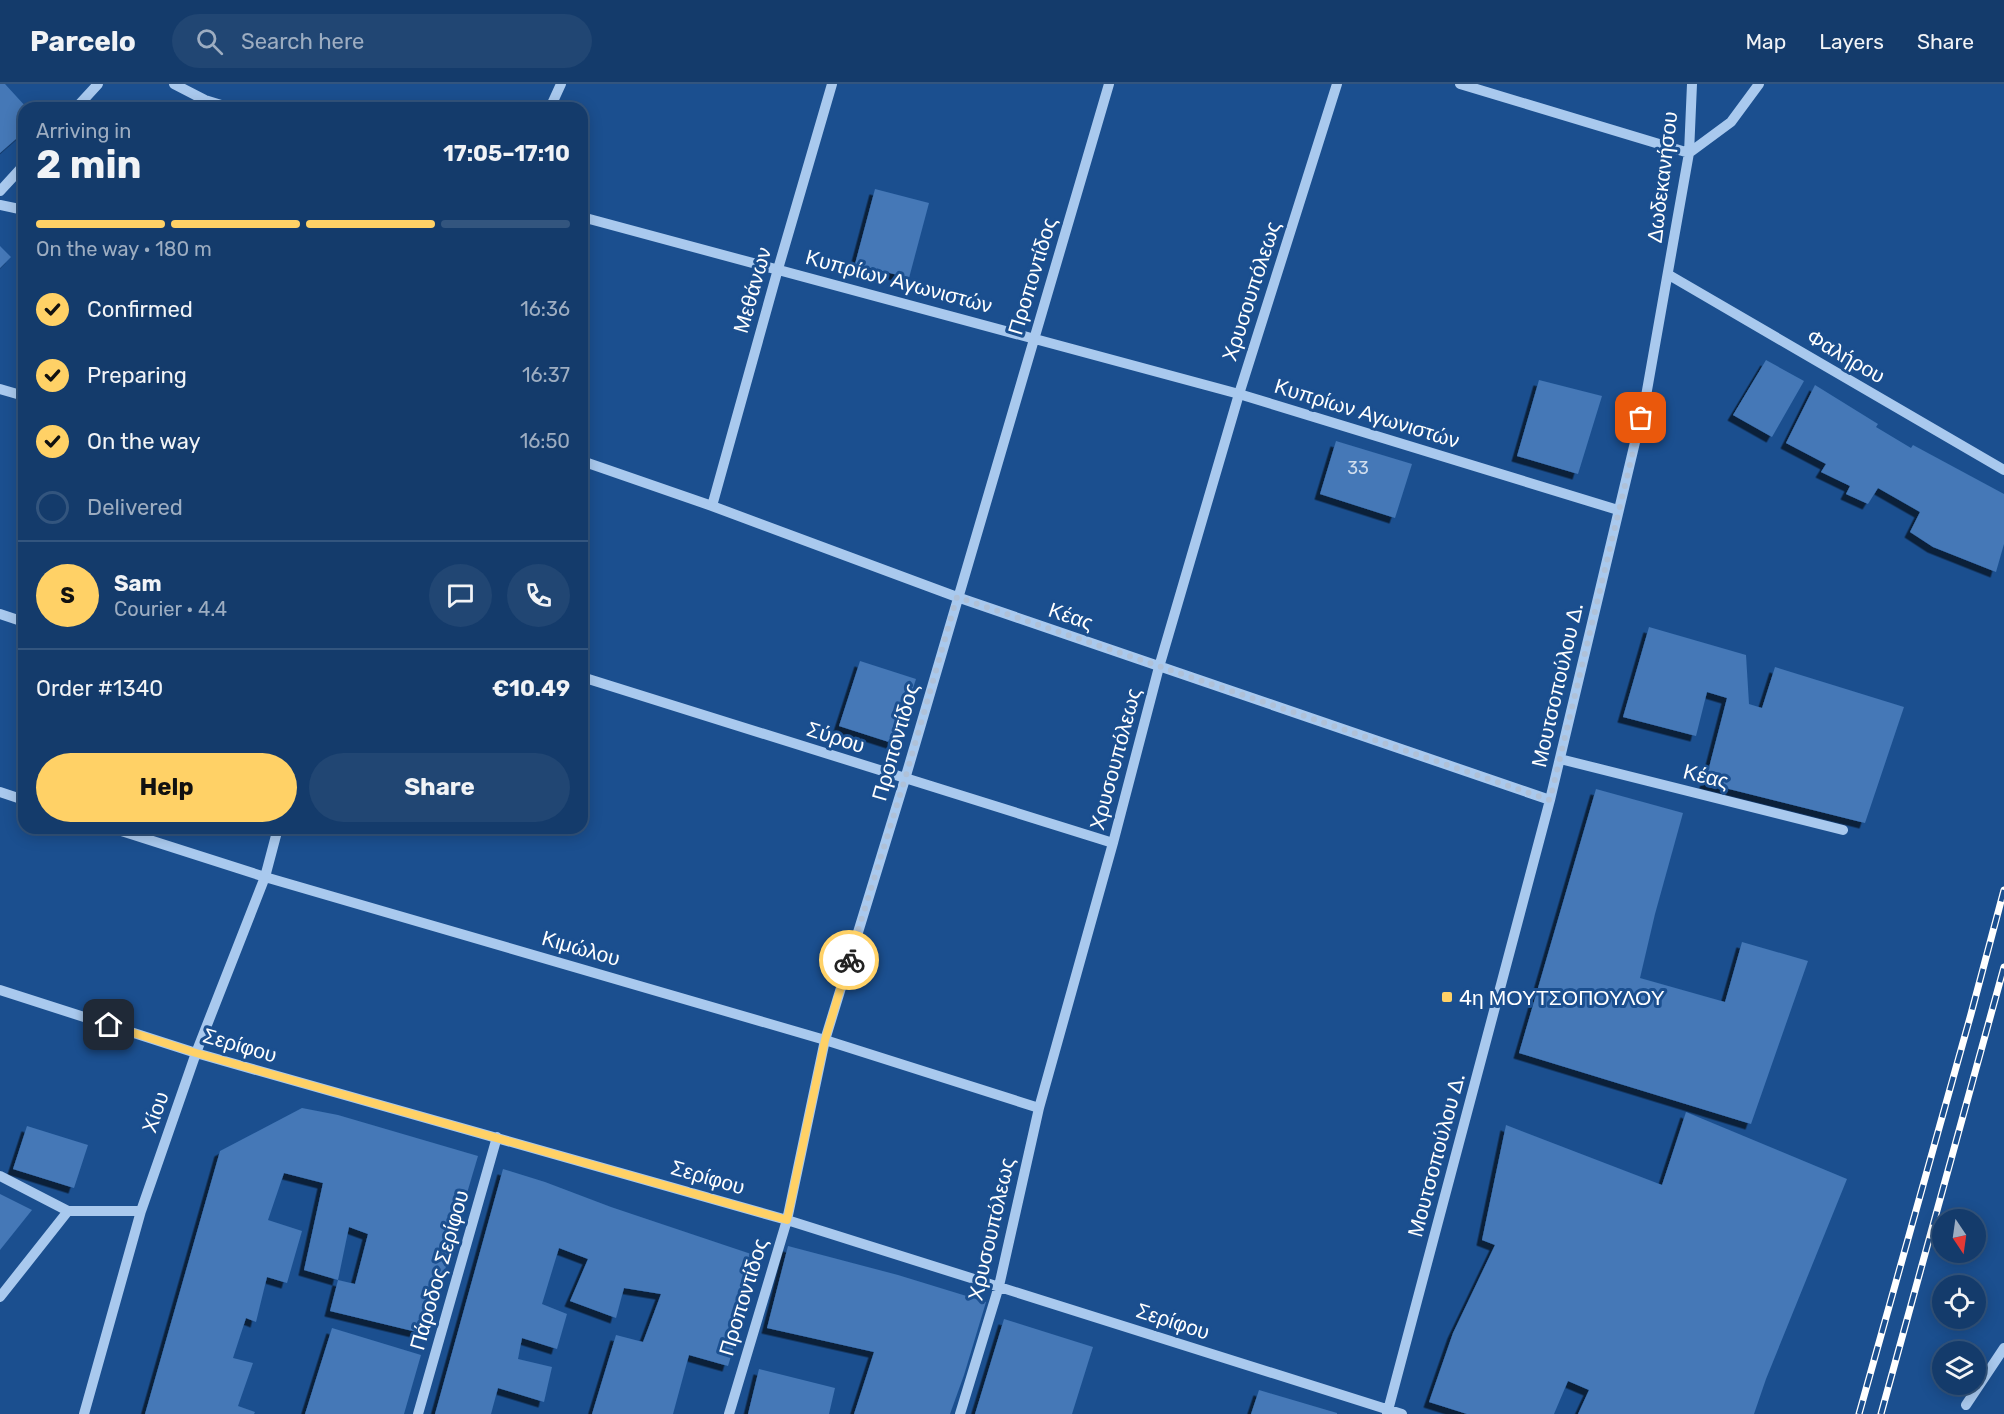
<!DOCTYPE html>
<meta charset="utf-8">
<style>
body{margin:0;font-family:Rubik,sans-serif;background:#214673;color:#f1f3f6;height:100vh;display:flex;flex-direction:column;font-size:22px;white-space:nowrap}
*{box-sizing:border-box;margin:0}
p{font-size:20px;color:#9dadc1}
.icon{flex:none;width:33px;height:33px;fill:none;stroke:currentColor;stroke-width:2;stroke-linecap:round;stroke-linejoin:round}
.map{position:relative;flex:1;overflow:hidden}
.panel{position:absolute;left:18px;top:18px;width:570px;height:732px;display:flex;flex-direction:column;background:#143b6b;border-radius:18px;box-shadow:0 3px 15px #0003,0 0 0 2px #33557e}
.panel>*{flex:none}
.needle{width:39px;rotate:167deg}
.buttons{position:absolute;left:1932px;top:1125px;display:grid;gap:12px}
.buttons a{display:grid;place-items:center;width:54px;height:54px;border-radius:50%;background:#143b6b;box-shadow:0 3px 15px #0003,0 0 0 2px #33557e;font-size:30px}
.pin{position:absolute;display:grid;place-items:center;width:51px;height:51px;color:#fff;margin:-26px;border-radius:12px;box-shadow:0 3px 9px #0006}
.courier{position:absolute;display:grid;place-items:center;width:60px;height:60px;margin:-30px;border:4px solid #ffd166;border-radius:50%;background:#fff;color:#222;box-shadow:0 2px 8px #0007}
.summary em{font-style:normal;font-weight:700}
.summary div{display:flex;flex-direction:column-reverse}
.summary{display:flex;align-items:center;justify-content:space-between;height:102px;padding:0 18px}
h1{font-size:39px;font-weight:700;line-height:45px}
.bar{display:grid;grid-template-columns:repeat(4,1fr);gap:9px 6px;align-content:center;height:72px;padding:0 18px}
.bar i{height:8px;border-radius:4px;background:#33557e}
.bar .current{background:#ffd166}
.bar p{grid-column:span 4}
.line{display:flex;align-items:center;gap:15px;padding:0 18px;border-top:2px solid #33557e}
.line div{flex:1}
.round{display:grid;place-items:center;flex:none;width:63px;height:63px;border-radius:32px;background:#214673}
ol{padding:0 18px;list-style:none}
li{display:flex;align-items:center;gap:18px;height:66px}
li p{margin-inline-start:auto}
li .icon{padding:6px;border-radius:50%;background:#ffd166;color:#111;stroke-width:4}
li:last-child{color:#9dadc1}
li i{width:33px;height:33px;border:3px solid #33557e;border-radius:50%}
.button{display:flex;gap:12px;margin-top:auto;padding:12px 18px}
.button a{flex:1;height:69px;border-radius:36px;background:#ffd166;color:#111;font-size:24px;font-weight:700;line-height:69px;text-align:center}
.button a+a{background:#214673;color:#f1f3f6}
header{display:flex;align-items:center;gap:36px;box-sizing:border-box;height:84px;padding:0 30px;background:#143b6b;border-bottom:2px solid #33557e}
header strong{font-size:28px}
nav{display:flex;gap:33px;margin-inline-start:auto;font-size:21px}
.search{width:420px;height:54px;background:#214673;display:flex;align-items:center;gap:15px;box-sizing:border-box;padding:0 21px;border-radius:33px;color:#9dadc1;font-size:22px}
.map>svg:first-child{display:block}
.building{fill:#4478b7;filter:url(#shadow)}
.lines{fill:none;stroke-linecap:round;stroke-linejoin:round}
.minor{stroke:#a9c9ee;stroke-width:10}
.rail-casing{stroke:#fff;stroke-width:7}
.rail{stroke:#1b4f8f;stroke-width:4.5;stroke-dasharray:14;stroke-linecap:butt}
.done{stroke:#afc1d8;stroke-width:6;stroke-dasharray:0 10.8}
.route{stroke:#ffd166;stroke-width:8}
.poi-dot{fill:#ffd166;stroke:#1b4f8f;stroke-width:2}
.labels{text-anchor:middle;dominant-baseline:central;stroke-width:6;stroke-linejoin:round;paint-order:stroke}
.number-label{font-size:18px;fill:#d0dded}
.street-label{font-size:21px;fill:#fff;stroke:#1b4f8f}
.poi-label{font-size:21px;fill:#fff;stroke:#1b4f8f;text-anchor:start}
</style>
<header>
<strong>Parcelo</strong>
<div class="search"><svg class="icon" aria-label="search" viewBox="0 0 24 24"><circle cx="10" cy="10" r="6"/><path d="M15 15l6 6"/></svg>Search here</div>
<nav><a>Map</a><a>Layers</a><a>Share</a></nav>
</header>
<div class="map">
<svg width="2004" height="1330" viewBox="0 0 2004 1330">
<defs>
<filter id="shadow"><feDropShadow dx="-5.5" dy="5.5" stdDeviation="0" flood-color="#0009"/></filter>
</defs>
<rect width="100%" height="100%" fill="#1b4f8f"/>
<!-- building -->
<path class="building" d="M0,0H5L27,24H24V48L0,69Z
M875,105L929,119L909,194L855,180Z
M0,162L11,173L0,184Z
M1766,276L1804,297L1772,353L1733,331Z
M1539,296L1602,312L1578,390L1517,372Z
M1815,301L1878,340L1876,343L1911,364L1913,361L2004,410V460L1996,488L1933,463L1910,448L1920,428L1878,404L1868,420L1846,410L1850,402L1821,388L1826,380L1786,359Z
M1336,357L1412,380L1395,434L1320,410Z
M1649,543L1746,571L1749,620L1762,624L1775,583L1904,623L1865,739L1705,699L1727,614L1707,608L1696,652L1623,633Z
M860,577L916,595L895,660L839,642Z
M1596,705L1683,729L1655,830L1640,894L1725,918L1742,858L1808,877L1751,1040L1519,969Z
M302,1024L338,1031L478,1072L449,1170L429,1251L330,1227L338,1196L355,1200L368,1150L349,1143L338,1196L304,1186L323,1099L284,1089L268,1136L302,1147L287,1199L267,1193L256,1238L246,1234L233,1274L253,1279L238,1322L255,1328L254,1330H145L220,1067Z
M1686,1028L1847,1095L1766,1295L1754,1330H1578L1589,1306L1568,1297L1554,1330H1467L1429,1318L1453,1249L1495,1161L1482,1156L1506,1041L1662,1101Z
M27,1042L88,1061L74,1104L13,1085Z
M503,1085L545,1098L611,1123L757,1172L743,1233L728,1282L689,1271L673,1330H592L616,1251L643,1258L661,1210L624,1204L616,1234L570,1217L588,1175L559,1164L542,1220L567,1230L557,1265L522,1254L518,1275L552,1283L544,1318L498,1304L491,1330H435Z
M0,1110L32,1126L0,1166Z
M788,1162L898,1191L986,1218L964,1291L950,1330H854L874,1268L767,1244Z
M1004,1235L1093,1263L1072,1330H975Z
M332,1244L421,1271L404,1330H305Z
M759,1285L835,1304L829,1330H748Z
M1259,1306L1337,1329V1330H1251Z"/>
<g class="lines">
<!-- minor -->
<path class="minor" d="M174,0L205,16L231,24
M1460,0L1689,69L1731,38L1759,0
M76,24L98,0
M550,24L561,0
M0,107L24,81
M0,121L24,126
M582,133L1239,310L1618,426
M1669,191L2004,386
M0,305L24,312
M582,377L712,422L957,513L1550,716
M712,422L778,185L832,0
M0,530L24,538
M582,593L1113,759
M1560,675L1843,746
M0,708L24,716
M112,744L265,793L825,956L1039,1024
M0,906L196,969L787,1136L1402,1330
M0,1092L68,1127
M0,1213L68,1127H141
M1966,1321L2004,1264
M84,1330L141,1127L196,969L265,793L278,744
M418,1330L497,1053
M729,1330L787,1136L825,956L905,695L1109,0
M960,1330L999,1202L1039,1024L1113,759L1159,583L1239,310L1337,0
M1387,1330L1550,716L1646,312L1689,69L1692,0"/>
<!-- rail casing -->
<g class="rail-casing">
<path id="rail" d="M1859,1330L1971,930L2004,806
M1881,1330L2004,883"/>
</g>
<!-- rail -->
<use href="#rail" class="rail"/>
</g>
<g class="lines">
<!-- done -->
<path class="done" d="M849,876L905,695L957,513L1550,716L1641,334"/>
<!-- route -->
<path class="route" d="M109,941L196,969L787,1136L825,956L849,876"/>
</g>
<!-- markers -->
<rect class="poi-dot" x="1441" y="907" width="12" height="12" rx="3"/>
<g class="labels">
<!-- number labels -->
<g class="number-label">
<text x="1358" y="384">33</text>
</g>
<!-- street labels -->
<g class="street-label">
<text transform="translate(1662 93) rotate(-83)">Δωδεκανήσου</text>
<text transform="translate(1032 192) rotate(-73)">Προποντίδος</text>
<text transform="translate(899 197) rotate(15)">Κυπρίων Αγωνιστών</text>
<text transform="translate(752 206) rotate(-74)">Μεθάνων</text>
<text transform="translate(1251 207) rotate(-72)">Χρυσουπόλεως</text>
<text transform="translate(1846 272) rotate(30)">Φαλήρου</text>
<text transform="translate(1367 329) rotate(17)">Κυπρίων Αγωνιστών</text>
<text transform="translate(1071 532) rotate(19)">Κέας</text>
<text transform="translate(1557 601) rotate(-77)">Μουτσοπούλου Δ.</text>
<text transform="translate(836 653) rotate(18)">Σύρου</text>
<text transform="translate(895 658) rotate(-74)">Προποντίδος</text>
<text transform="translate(1115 675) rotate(-75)">Χρυσουπόλεως</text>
<text transform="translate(1706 692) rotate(14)">Κέας</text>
<text transform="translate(581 864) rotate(16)">Κιμώλου</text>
<text transform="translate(240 961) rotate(16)">Σερίφου</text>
<text transform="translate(155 1028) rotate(-71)">Χίου</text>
<text transform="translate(1436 1071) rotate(-75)">Μουτσοπούλου Δ.</text>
<text transform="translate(708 1093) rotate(16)">Σερίφου</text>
<text transform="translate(991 1145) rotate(-77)">Χρυσουπόλεως</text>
<text transform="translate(439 1186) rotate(-74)">Πάροδος Σερίφου</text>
<text transform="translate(743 1213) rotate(-73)">Προποντίδος</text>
<text transform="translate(1173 1237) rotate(18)">Σερίφου</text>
</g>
<!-- poi labels -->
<g class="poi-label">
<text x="1459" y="913">4η ΜΟΥΤΣΟΠΟΥΛΟΥ</text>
</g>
</g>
</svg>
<div class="buttons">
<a><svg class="needle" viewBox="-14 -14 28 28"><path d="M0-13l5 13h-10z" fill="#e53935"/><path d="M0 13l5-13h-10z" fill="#9dadc1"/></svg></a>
<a><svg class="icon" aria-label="locate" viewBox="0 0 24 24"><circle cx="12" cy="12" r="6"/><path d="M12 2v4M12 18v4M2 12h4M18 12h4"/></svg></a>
<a><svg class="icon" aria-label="layers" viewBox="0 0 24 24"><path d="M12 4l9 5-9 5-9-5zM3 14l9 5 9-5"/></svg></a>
</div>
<div class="pin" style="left:1641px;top:334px;background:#ea580c"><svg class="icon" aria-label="bag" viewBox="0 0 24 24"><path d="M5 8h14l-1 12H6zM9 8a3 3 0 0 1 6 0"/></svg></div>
<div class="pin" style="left:109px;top:941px;background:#1f2937"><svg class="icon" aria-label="home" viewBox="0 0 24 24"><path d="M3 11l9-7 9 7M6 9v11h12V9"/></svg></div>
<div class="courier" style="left:849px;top:876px"><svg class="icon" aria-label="bike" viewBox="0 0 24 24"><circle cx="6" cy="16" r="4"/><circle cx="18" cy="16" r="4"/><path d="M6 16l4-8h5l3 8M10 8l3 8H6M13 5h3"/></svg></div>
<section class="panel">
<div class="summary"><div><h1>2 min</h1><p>Arriving in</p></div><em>17:05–17:10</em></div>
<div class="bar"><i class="current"></i><i class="current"></i><i class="current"></i><i></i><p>On the way · 180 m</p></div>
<ol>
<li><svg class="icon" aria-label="check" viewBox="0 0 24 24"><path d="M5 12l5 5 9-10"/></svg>Confirmed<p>16:36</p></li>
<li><svg class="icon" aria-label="check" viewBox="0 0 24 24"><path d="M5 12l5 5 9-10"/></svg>Preparing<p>16:37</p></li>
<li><svg class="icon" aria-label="check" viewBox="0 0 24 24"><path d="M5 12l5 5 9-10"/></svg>On the way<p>16:50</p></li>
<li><i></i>Delivered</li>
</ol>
<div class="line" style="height:108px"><b class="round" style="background:#ffd166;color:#111">S</b><div><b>Sam</b><p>Courier · 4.4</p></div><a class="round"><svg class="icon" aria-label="chat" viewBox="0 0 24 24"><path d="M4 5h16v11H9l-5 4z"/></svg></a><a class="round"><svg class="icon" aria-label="phone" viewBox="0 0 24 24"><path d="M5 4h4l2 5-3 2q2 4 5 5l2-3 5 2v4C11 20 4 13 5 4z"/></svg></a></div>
<div class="line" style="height:78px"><div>Order #1340</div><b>€10.49</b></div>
<div class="button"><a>Help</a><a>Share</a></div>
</section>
</div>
